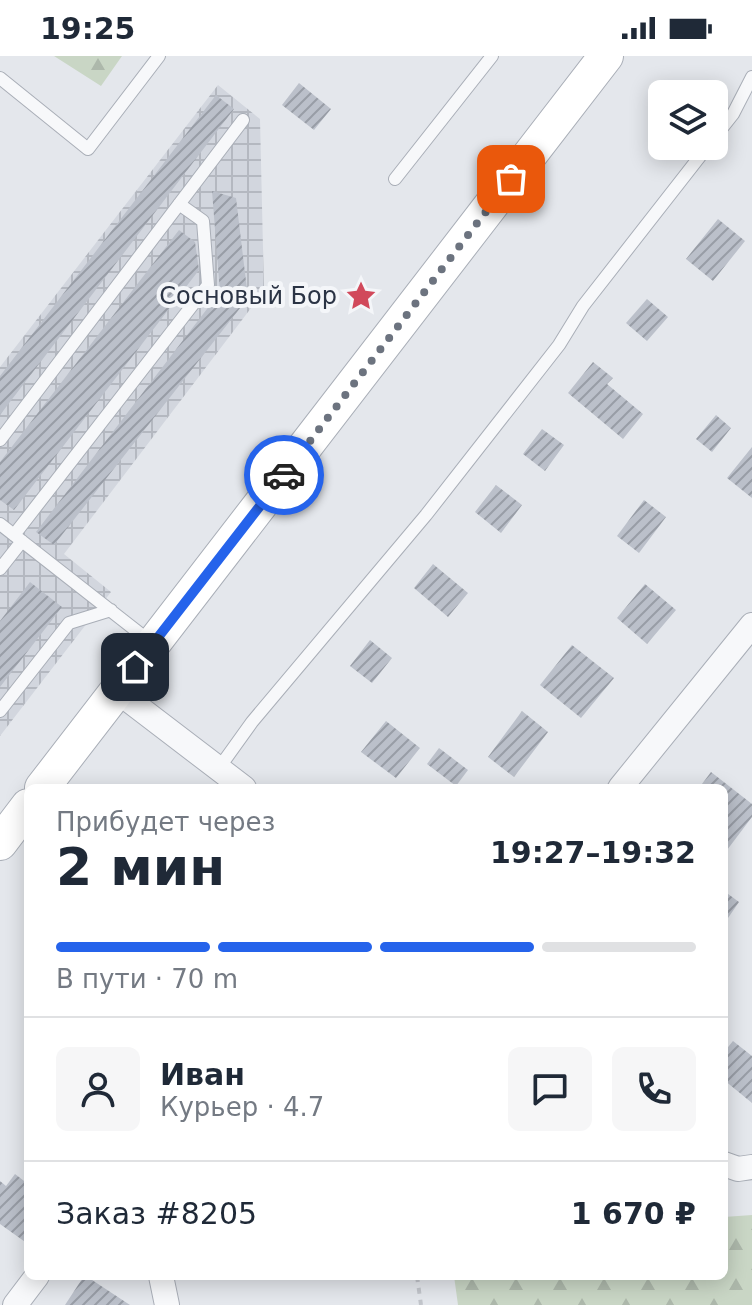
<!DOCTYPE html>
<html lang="ru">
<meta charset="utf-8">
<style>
body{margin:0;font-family:"DejaVu Sans",sans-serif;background:#f6f6f7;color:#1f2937;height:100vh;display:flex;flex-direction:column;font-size:30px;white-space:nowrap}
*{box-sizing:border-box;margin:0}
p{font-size:26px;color:#747a83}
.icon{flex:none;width:44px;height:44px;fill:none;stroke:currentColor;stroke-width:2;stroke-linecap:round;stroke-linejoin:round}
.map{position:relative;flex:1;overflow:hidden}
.side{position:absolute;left:24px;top:728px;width:704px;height:496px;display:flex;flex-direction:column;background:#fff;border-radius:12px;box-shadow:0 4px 20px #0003}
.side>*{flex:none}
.controls{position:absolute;left:648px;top:24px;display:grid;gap:16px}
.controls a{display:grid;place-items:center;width:80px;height:80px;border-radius:12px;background:#fff;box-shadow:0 4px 20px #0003;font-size:40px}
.pin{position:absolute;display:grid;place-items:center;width:68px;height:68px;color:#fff;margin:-34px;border-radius:16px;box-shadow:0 4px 12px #0006}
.courier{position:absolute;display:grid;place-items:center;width:80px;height:80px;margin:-40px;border:6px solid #2563eb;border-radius:50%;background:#fff;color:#222;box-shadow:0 2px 10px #0007}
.summary em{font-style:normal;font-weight:700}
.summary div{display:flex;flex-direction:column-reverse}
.summary{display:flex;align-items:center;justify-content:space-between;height:136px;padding:0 32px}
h1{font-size:52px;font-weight:700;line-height:60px}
.bar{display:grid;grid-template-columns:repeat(4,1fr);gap:12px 8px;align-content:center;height:96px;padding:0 32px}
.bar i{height:10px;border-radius:6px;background:#e0e1e3}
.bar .current{background:#2563eb}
.bar p{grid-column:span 4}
.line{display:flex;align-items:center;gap:20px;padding:0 32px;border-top:2px solid #e0e1e3}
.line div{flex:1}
.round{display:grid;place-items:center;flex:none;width:84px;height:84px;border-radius:12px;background:#f6f6f7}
.status{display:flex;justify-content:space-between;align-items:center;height:56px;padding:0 40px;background:#fff;direction:ltr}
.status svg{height:22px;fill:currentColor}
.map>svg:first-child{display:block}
.industrial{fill:url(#industrial-grid)}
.forest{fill:url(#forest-firs)}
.building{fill:url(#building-hatch)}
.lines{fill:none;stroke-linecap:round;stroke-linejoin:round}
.lane-casing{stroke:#a9aeb7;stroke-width:14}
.street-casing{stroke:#a9aeb7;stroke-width:26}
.secondary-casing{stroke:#a9aeb7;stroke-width:36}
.path{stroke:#c2c5cb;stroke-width:4;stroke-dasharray:6 6;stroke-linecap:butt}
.lane{stroke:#f7f8fa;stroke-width:12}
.street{stroke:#f7f8fa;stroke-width:24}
.secondary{stroke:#fff;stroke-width:34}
.done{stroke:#6c737f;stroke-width:8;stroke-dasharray:0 14.4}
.route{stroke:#2563eb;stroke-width:10}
.labels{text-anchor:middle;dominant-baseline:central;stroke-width:8;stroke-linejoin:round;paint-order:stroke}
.poi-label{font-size:24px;fill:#2b3445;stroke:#f4f6f9;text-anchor:end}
</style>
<div class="status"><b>19:25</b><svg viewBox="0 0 49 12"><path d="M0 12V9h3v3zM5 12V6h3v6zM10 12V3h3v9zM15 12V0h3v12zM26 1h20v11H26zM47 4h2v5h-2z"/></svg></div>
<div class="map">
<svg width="752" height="1249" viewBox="0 0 752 1249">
<defs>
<pattern id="industrial-grid" width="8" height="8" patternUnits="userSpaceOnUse" patternTransform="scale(2)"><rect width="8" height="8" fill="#d2d6de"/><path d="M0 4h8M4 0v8" fill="none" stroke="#b4b8c0"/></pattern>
<pattern id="forest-firs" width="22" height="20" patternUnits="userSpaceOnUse" patternTransform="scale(2)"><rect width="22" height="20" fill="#c9d6c5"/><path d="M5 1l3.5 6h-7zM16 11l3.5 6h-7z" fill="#adb8ab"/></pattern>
<pattern id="building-hatch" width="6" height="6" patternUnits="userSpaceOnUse" patternTransform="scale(2)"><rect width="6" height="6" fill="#bbc0ca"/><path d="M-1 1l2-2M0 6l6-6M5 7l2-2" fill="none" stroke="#989da6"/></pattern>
</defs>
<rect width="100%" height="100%" fill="#e4e7ec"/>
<!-- industrial -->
<path class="industrial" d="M218,29L260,63L264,235L64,498L111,536L0,680V311Z"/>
<!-- forest -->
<path class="forest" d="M54,0H122L101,30Z
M752,1159V1249H458L454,1220H724V1161Z"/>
<!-- building -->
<path class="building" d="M299,27L331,53L314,74L282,49Z
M216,39L234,53L0,359V320Z
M212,135L236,142L248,242L54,489L36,476L220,236Z
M718,163L745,185L713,225L686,203Z
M179,174L195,186L199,214L14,454L0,444V406Z
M647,243L668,261L647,285L626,267Z
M593,306L613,322L607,328L643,358L623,383L568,337Z
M716,359L731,372L712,396L696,383Z
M542,373L564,389L545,415L523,398Z
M752,391V442L727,422Z
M496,429L522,449L501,477L475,456Z
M644,444L666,461L639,497L617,480Z
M433,508L468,537L448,561L414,532Z
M30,526L62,551L0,631V565Z
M645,528L676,554L647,588L617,562Z
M370,584L392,602L372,627L350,610Z
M572,589L614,622L581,662L540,629Z
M522,655L548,676L514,721L488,701Z
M386,665L420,692L396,722L361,696Z
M439,692L468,714L456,730L427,708Z
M711,716L752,748V761L724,798V732H699Z
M724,835L739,846L728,862L724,859Z
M733,985L752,1000V1047L724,1024V996Z
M15,1118L28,1128V1188L0,1168V1125L6,1130Z
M84,1220H86L130,1249H65Z"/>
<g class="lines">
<!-- lane casing -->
<g class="lane-casing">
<path id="lane" d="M0,22L88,93L159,0
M714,82L733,58L752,21
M395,123L492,0
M0,384L243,64
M0,468L152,587
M14,479L208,229L203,165L179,148
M0,513L22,485
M0,655L69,567L111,554
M219,712L252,666L426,459L559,289L583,250L708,90"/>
</g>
<!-- street casing -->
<g class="street-casing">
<path id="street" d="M117,635L244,732
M620,732L752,569
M724,1108L738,1113L752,1111
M161,1220L167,1249
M15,1249L37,1220"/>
</g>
<!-- secondary casing -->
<g class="secondary-casing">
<path id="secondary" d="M42,732L606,0
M0,787L28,750"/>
</g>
<!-- path -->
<path class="path" d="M417,1220L421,1249"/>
<!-- lane -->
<use href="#lane" class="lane"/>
<!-- street -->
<use href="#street" class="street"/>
<!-- secondary -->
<use href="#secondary" class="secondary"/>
</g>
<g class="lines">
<!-- done -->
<path class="done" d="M284,419L511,123"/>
<!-- route -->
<path class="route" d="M135,611L284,419"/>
</g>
<!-- icons -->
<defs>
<g id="sight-bare" transform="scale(2.4)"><path d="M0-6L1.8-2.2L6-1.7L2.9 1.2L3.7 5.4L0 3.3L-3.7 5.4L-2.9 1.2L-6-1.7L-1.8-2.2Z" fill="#d1495b" stroke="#f4f6f9" stroke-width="2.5" paint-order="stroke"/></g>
</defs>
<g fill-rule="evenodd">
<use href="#sight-bare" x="361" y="240"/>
</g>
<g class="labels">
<!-- poi labels -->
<g class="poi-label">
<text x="337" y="240">Сосновый Бор</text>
</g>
</g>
</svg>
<div class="controls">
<a><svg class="icon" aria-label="layers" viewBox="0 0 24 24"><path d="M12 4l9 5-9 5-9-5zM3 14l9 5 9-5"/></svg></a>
</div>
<div class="pin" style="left:511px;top:123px;background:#ea580c"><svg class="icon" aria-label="bag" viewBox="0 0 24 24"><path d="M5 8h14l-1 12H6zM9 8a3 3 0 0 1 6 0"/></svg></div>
<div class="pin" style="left:135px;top:611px;background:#1f2937"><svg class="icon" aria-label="home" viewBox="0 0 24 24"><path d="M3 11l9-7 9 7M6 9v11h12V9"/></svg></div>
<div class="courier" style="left:284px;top:419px"><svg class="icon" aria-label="car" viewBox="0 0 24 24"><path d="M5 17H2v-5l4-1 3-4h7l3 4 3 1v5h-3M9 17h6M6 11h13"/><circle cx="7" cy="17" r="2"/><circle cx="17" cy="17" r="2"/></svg></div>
<section class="side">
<div class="summary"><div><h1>2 мин</h1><p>Прибудет через</p></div><em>19:27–19:32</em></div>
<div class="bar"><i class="current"></i><i class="current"></i><i class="current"></i><i></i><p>В пути · 70 m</p></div>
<div class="line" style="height:144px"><a class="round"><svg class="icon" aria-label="person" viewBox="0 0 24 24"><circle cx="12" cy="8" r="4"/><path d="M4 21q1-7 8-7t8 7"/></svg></a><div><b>Иван</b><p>Курьер · 4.7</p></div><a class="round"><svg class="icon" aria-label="chat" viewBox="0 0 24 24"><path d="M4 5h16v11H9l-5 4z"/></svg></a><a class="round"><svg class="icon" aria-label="phone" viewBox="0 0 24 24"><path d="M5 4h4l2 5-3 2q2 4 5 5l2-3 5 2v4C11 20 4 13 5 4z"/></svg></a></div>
<div class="line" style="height:104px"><div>Заказ #8205</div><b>1 670 ₽</b></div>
</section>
</div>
